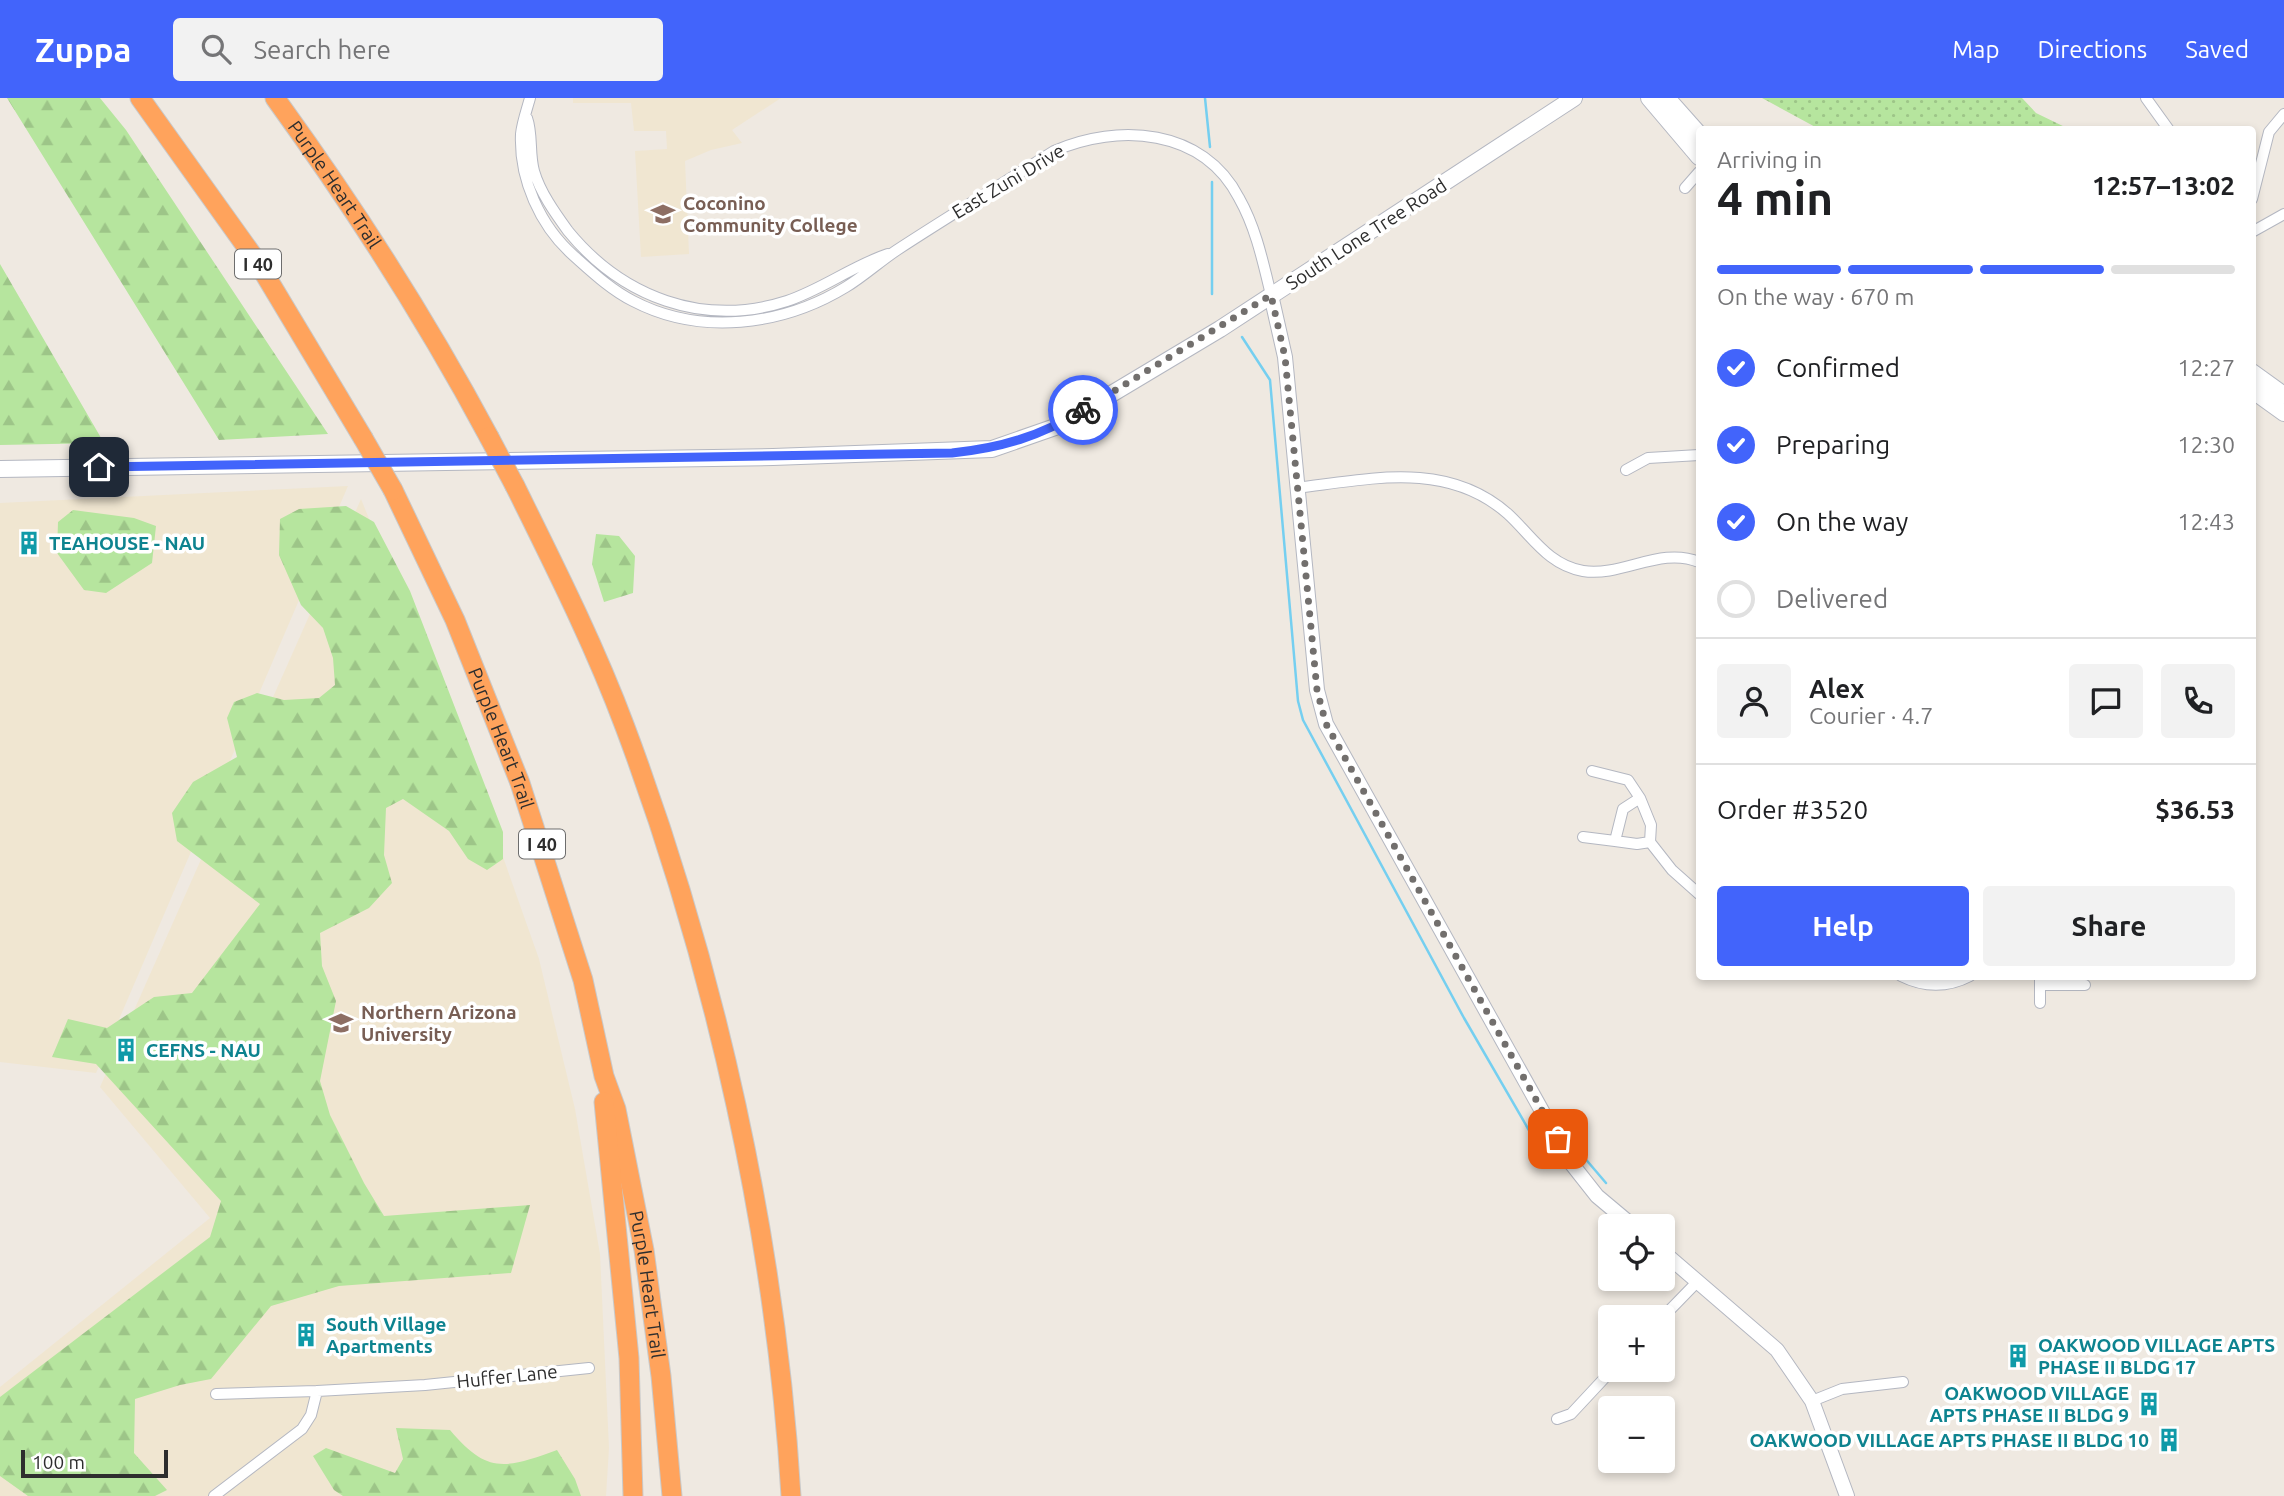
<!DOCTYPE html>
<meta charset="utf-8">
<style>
body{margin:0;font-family:Ubuntu,sans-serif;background:#f2f2f2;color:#202124;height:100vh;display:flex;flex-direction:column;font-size:26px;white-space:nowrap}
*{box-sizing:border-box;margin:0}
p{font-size:23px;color:#757577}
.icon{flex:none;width:38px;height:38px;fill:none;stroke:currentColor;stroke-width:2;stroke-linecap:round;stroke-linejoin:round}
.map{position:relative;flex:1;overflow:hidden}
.side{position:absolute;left:1696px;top:28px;width:560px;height:854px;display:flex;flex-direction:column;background:#fff;border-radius:7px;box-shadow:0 4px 10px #0003}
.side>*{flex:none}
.fabs{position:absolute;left:1598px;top:1116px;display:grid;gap:14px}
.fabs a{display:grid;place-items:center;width:77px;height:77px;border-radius:7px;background:#fff;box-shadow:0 4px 10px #0003;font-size:35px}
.scale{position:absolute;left:21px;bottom:18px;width:147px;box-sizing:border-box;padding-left:7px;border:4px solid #2e2e2e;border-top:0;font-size:19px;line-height:24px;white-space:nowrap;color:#2e2e2e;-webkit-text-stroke:5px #fff;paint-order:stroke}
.pin{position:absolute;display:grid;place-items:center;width:60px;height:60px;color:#fff;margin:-30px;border-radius:14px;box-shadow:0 4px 10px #0006}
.courier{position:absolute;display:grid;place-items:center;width:70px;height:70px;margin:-35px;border:5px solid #4264fb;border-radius:50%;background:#fff;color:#222;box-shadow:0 2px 9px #0007}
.summary em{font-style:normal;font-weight:600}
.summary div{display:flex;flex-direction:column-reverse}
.summary{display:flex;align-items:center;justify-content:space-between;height:119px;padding:0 21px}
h1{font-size:46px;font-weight:600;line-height:52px}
.bar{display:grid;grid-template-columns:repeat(4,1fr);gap:10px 7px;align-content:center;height:84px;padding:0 21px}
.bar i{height:9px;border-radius:5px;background:#e0e0e0}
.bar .current{background:#4264fb}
.bar p{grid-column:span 4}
.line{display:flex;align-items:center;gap:18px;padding:0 21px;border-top:2px solid #e0e0e0}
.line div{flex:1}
.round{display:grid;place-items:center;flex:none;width:74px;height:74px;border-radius:7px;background:#f2f2f2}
ol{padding:0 21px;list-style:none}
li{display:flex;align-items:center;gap:21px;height:77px}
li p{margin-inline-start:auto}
li .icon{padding:7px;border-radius:50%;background:#4264fb;color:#fff;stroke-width:4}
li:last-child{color:#757577}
li i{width:38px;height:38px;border:4px solid #e0e0e0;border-radius:50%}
.button{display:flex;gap:14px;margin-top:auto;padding:14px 21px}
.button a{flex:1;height:80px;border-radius:7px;background:#4264fb;color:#fff;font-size:28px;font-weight:600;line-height:80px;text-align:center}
.button a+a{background:#f2f2f2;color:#202124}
header{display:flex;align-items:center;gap:42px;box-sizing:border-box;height:98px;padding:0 35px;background:#4264fb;color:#fff}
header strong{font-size:33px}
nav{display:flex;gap:38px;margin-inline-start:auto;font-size:24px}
.search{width:490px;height:63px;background:#f2f2f2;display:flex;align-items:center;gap:18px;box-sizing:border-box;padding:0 24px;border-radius:7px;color:#757577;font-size:26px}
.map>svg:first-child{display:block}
.education{fill:#f0e6d1}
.grass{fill:url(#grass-dots)}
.forest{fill:url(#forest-firs)}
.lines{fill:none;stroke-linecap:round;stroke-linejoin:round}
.stream{stroke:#75cff0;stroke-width:2.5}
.minor-casing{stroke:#b4b7c1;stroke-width:12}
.tertiary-casing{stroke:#b4b7c1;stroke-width:16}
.secondary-casing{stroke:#b4b7c1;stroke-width:18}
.motorway-casing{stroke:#c9c9c9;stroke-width:21}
.minor{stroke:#fff;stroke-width:10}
.tertiary{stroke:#fff;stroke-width:14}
.secondary{stroke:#fff;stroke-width:16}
.motorway{stroke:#ffa35c;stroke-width:19}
.motorway-bridge-casing{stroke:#c9c9c9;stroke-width:21;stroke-linecap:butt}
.motorway-bridge{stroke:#ffa35c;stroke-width:19}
.done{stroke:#726f6d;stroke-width:7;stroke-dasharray:0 12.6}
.route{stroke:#4264fb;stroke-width:9}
.labels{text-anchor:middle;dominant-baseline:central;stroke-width:7;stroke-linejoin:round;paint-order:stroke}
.shield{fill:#fff;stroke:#6d6d6d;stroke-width:2}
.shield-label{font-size:18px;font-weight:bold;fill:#2e2e2e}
.street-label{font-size:19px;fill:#2e2e2e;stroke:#fff}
.education-label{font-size:19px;font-weight:bold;fill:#785e54;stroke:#fff;text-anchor:start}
.culture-label{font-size:19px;font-weight:bold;fill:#0d838f;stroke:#fff;text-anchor:start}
</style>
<header>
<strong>Zuppa</strong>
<div class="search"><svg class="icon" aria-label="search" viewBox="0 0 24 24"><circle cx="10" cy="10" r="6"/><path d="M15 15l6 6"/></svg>Search here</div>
<nav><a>Map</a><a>Directions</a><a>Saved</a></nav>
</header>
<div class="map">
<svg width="2284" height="1398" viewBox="0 0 2284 1398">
<defs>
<pattern id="grass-dots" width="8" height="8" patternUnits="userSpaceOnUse" patternTransform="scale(1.75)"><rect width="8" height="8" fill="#b6e59e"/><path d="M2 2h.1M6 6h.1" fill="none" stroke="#9dc588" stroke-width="1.8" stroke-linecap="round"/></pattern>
<pattern id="forest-firs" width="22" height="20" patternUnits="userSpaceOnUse" patternTransform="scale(1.75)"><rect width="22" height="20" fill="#b6e59e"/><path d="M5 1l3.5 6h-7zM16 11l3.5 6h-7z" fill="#9dc588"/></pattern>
</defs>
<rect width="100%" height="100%" fill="#efe9e1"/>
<!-- education -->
<path class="education" d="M573,0H781L732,32L742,45L711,52L685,63L689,156L641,159L635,53L667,51L666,33H634L631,5H573Z
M348,388L96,975L0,964V405Z
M361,401L479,691L539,861L575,1011L600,1156L609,1350L606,1398H0V1289L210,1120L100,989Z"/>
<!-- grass -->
<path class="grass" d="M1762,0H2022L2036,15L2069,31H1819Z"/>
<!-- forest -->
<path class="forest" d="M7,0H100L126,32L328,336L219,342Z
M0,166L104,345L0,347Z
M346,408L374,424L410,493L503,734V761L487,772L468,761L449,733L403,701L386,710L384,757L392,785L369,810L320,835L322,868L336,903L320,983L330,1017L364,1085L384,1118L530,1107L511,1175L339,1188L271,1208L211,1281L180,1287L135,1301L134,1355L167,1392L155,1398H28L0,1378V1299L210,1139L221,1103L96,966L52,959L68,921L107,930L154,899L192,895L260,806L177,743L172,715L193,684L237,659L227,620L234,604L257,595L284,602L319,600L335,587L333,560L323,530L301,507L279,457L280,421L299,411Z
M73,412L134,420L156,428L152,465L106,495L84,492L57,455L58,424Z
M596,436L619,438L635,458L633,495L604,504L592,466Z
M396,1330L450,1332C487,1376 505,1371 557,1352L575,1381L581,1398H343L334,1392L313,1358L326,1350L395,1375L403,1361Z"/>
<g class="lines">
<!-- stream -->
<path class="stream" d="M1205,0L1210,49
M1212,84V196
M1242,239L1270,282L1298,603L1303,622L1464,920L1541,1053L1549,1056
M1577,1051L1606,1085"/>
<!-- minor casing -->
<g class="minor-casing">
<path id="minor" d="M530,0C527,11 522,25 521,36C519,81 540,128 574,158C592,174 611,192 633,203C700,238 782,228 846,189C864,178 879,164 897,152C949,118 1002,86 1054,53C1118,25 1203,30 1239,100C1256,130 1263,164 1271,197
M2146,0L2169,32
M527,20C533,37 529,55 534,73C540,94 555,115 568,133C622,199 703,230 787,203C823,191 852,168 888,156
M1685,90L1699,74
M2252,101L2269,34L2284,16
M2252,134L2284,116
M1626,372L1648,360L1699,357
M1297,390C1370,381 1447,362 1508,416C1532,438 1548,467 1583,473C1623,479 1660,448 1699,464
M1592,673L1628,682L1640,700
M1583,739L1615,743
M1650,744L1637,746L1615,743L1623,711L1640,700L1651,727L1650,744L1672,772L1699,796
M1901,878C1925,890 1947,890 1970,878
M2040,878V905
M2040,887H2085
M1662,1220L1698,1183
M216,1296L317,1293
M1812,1303L1842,1291L1903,1284
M1557,1321L1571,1316L1612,1272
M214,1398L302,1331L311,1317L317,1293L425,1287L589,1270"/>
</g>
<!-- tertiary casing -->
<g class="tertiary-casing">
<path id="tertiary" d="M1271,197L1285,259L1317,592L1326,626L1571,1065L1597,1098L1634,1129
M1662,1153L1777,1252L1812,1303L1847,1398"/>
</g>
<!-- secondary casing -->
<g class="secondary-casing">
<path id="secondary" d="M1649,0L1699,59
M1667,0L1699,36
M2252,274L2284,297
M2252,292L2284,315
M0,371L773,359L992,351L1058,328L1220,231L1574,0"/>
</g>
<!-- motorway casing -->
<g class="motorway-casing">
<g id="motorway">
<path d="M140,0L258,165L363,340"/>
<path id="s1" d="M275,0C354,109 426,221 489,339"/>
<path d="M515,388C554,467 594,546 625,629C715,869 776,1142 791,1398"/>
<path id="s2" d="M393,392L455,522L520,685L583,882L604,978L616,1011L644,1152L661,1278L672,1398"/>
<path d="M604,1004L629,1260L633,1398"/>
</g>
</g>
<!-- minor -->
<use href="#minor" class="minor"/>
<!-- tertiary -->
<use href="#tertiary" class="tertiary"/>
<!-- secondary -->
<use href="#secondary" class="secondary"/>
<!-- motorway -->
<use href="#motorway" class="motorway"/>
<!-- motorway-bridge casing -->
<g class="motorway-bridge-casing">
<path id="motorway-bridge" d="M489,339L515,388
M363,340L393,392"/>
</g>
<!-- motorway-bridge -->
<use href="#motorway-bridge" class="motorway-bridge"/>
</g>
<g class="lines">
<!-- done -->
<path class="done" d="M1083,312L1271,197L1285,259L1317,592L1326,626L1558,1041"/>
<!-- route -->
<path class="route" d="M99,369L952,355C1001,350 1041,338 1083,312"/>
</g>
<!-- icons -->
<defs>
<g id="university-bare" transform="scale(1.89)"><path d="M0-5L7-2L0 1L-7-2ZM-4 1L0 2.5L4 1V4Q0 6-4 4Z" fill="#8d6e63" stroke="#fff" stroke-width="2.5" paint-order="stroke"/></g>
<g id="building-bare" transform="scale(1.89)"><path d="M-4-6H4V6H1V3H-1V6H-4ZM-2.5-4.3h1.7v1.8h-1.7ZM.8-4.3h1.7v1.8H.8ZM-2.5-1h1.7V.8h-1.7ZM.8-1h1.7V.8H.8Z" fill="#0f9aa8" stroke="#fff" stroke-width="2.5" paint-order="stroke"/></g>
</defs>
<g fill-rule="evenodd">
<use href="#university-bare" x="663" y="116"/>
<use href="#building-bare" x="29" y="445"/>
<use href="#university-bare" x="341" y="925"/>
<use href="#building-bare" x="126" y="952"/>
<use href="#building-bare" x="306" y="1237"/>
<use href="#building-bare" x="2018" y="1258"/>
<use href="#building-bare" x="2149" y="1306"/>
<use href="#building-bare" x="2169" y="1342"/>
</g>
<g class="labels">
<!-- shield labels -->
<g class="shield">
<rect x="235" y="151.5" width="46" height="29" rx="5"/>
<rect x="519" y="731.5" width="46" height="29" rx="5"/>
</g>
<g class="shield-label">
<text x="258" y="166">I 40</text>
<text x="542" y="746">I 40</text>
</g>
<!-- street labels -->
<g class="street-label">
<text transform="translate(1008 83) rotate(-31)">East Zuni Drive</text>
<text stroke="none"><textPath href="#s1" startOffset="105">Purple Heart Trail</textPath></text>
<text transform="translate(1366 136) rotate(-33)">South Lone Tree Road</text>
<text stroke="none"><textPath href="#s2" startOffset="271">Purple Heart Trail</textPath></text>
<text stroke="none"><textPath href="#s2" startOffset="838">Purple Heart Trail</textPath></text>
<text transform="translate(507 1278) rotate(-6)">Huffer Lane</text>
</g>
<!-- education labels -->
<g class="education-label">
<text x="683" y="105">Coconino<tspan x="683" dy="22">Community College</tspan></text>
<text x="361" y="914">Northern Arizona<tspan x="361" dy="22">University</tspan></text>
</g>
<!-- culture labels -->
<g class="culture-label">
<text x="49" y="445">TEAHOUSE - NAU</text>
<text x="146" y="952">CEFNS - NAU</text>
<text x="326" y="1226">South Village<tspan x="326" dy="22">Apartments</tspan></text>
<text x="2038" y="1247">OAKWOOD VILLAGE APTS<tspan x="2038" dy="22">PHASE II BLDG 17</tspan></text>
<text x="2129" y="1295" text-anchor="end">OAKWOOD VILLAGE<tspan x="2129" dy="22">APTS PHASE II BLDG 9</tspan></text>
<text x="2149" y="1342" text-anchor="end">OAKWOOD VILLAGE APTS PHASE II BLDG 10</text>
</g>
</g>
</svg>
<div class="fabs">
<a><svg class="icon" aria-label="locate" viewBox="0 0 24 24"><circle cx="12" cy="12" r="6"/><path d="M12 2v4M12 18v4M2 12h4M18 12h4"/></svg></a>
<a>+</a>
<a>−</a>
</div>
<div class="scale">100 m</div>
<div class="pin" style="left:1558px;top:1041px;background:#ea580c"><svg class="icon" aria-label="bag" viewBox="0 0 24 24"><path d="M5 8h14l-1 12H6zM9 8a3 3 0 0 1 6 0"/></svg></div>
<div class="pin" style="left:99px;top:369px;background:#1f2937"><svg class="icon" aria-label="home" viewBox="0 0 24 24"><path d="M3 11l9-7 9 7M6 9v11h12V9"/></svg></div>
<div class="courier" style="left:1083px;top:312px"><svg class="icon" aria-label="bike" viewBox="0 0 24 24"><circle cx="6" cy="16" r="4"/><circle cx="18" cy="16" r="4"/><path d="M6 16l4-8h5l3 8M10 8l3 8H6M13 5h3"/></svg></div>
<section class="side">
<div class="summary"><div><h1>4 min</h1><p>Arriving in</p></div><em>12:57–13:02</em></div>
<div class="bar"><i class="current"></i><i class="current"></i><i class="current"></i><i></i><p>On the way · 670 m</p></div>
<ol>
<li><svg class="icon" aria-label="check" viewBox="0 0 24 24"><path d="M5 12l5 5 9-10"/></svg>Confirmed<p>12:27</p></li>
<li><svg class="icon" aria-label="check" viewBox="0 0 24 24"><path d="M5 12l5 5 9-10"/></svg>Preparing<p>12:30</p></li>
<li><svg class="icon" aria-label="check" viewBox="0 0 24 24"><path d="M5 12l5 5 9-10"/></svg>On the way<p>12:43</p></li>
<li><i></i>Delivered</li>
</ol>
<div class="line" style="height:126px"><a class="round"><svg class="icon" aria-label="person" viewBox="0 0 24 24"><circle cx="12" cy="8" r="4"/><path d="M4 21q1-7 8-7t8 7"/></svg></a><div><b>Alex</b><p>Courier · 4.7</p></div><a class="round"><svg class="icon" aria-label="chat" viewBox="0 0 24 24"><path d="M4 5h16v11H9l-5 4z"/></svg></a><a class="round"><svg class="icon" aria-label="phone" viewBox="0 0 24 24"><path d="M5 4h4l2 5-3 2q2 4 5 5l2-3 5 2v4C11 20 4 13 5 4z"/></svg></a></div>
<div class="line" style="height:91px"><div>Order #3520</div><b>$36.53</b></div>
<div class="button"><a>Help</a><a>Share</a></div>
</section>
</div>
